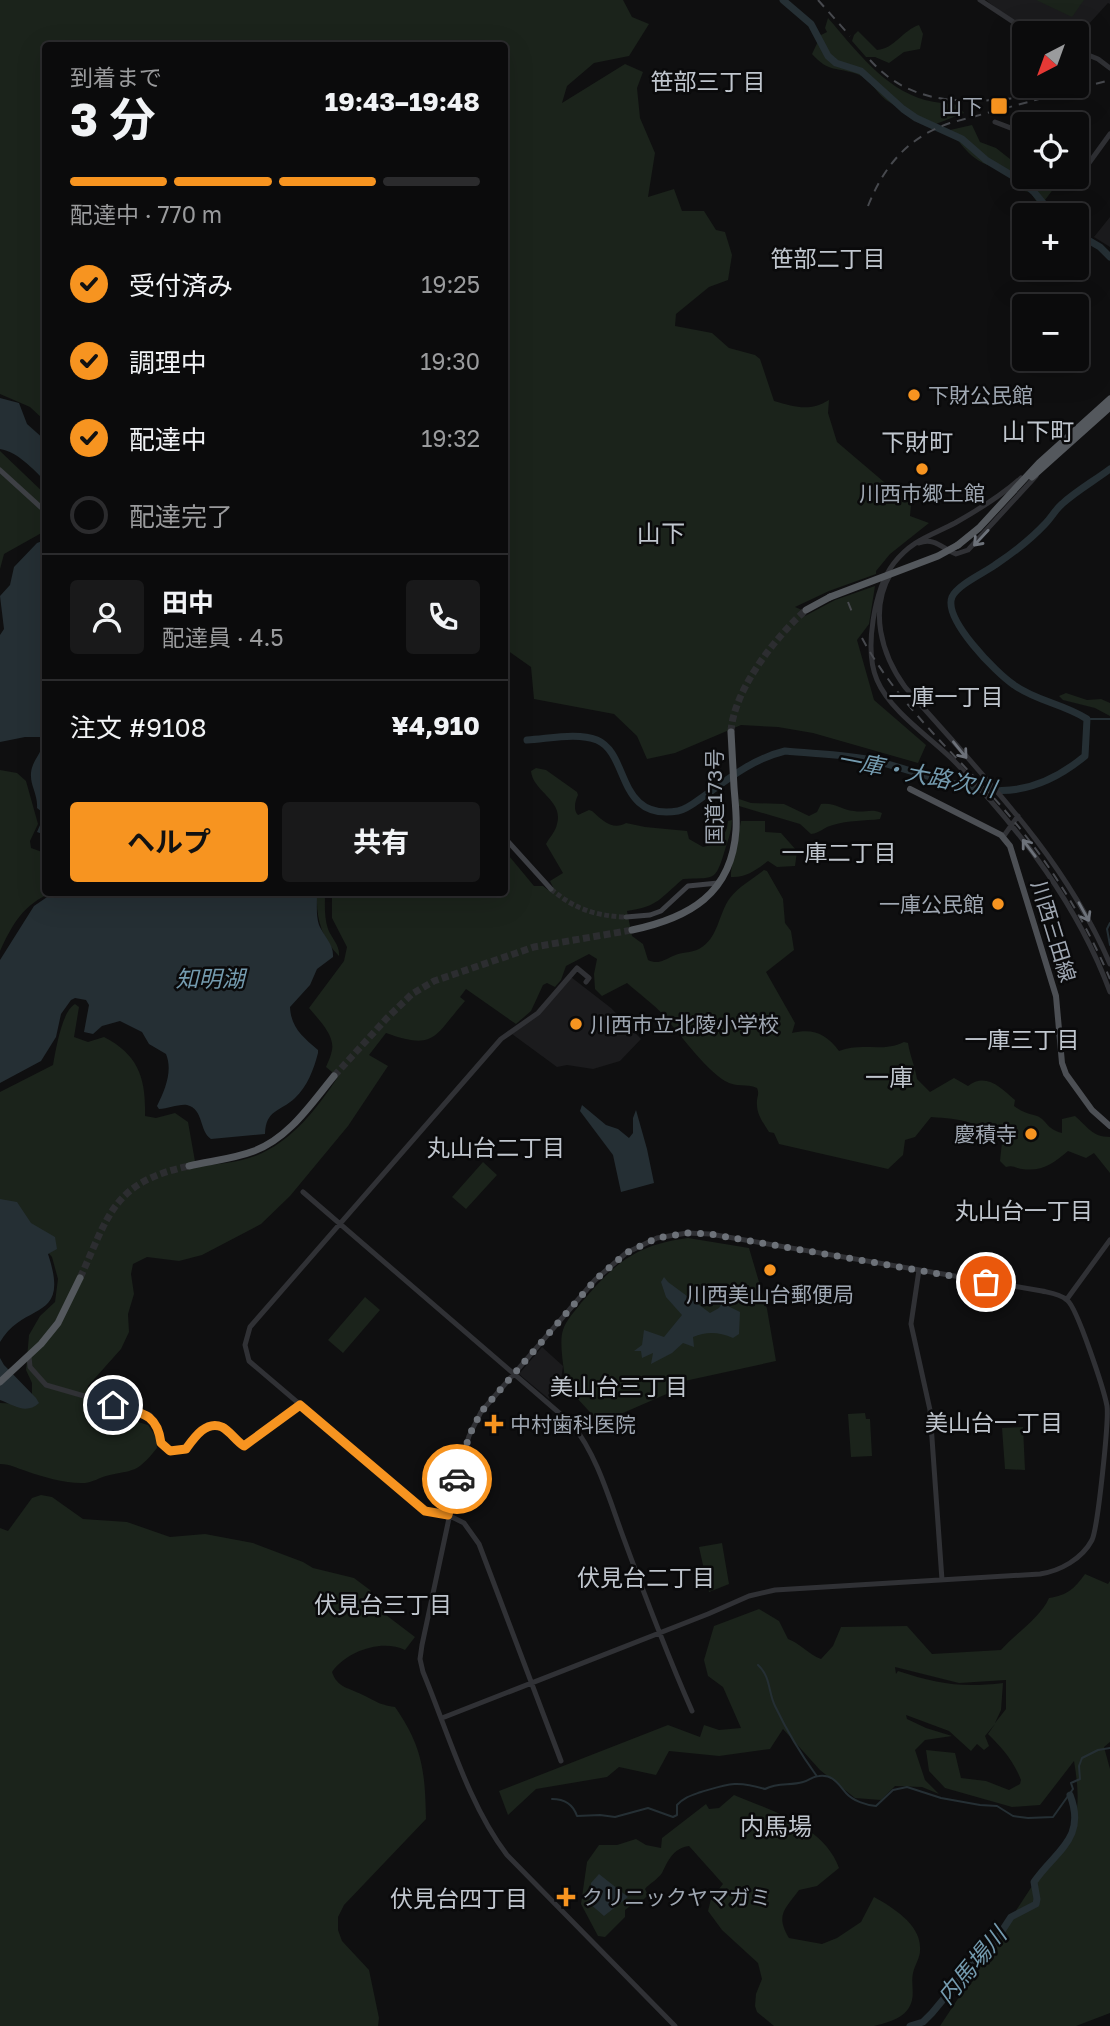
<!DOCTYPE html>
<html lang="ja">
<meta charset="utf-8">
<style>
body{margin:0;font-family:"Golos Text","Noto Sans JP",sans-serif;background:#19191a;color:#f1f3f6;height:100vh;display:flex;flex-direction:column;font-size:26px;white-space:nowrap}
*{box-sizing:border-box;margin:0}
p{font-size:23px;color:#9a9b9d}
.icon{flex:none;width:38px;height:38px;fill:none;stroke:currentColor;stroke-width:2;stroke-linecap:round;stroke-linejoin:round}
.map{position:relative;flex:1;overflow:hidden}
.panel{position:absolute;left:42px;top:42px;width:466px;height:854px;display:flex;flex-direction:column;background:#0b0b0c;border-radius:7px;box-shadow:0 7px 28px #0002,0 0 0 2px #2b2b2d}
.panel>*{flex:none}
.needle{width:46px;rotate:221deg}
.fabs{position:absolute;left:1012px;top:21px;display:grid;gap:14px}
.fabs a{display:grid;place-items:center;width:77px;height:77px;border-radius:7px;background:#0b0b0c;box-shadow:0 7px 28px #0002,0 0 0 2px #2b2b2d;font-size:35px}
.pin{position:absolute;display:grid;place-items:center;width:60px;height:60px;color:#fff;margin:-30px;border:4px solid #fff;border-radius:50%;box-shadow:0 2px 7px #0007}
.courier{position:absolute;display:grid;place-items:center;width:70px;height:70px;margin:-35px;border:5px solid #f79420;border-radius:50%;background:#fff;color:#222;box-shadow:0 2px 9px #0007}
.overview em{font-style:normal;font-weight:700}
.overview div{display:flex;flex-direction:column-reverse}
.overview{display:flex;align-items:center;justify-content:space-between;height:119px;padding:0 28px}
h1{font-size:46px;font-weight:700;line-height:52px}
.bar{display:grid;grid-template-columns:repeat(4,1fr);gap:10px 7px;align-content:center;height:84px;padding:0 28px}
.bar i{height:9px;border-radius:5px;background:#2b2b2d}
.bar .current{background:#f79420}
.bar p{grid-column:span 4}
.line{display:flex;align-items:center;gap:18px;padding:0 28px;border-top:2px solid #2b2b2d}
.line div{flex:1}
.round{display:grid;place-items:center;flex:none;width:74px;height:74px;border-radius:7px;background:#19191a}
ol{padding:0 28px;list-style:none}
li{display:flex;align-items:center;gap:21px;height:77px}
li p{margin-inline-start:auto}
li .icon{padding:7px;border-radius:50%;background:#f79420;color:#111;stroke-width:4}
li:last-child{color:#9a9b9d}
li i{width:38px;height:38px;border:4px solid #2b2b2d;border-radius:50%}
.button{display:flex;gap:14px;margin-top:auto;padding:14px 28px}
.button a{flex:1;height:80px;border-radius:7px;background:#f79420;color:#111;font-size:28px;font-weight:700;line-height:80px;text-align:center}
.button a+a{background:#19191a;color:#f1f3f6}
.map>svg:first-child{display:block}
.built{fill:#1b1b1d}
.green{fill:#1b231b;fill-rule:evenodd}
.water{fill:#252f34}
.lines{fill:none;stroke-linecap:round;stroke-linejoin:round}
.stream{stroke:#252f34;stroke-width:2}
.river{stroke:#252f34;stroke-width:7}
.secondary-tunnel{stroke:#2c2d30;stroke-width:5;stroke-dasharray:5 2.5;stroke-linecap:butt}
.trunk-tunnel{stroke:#2c2d30;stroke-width:7;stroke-dasharray:7 3.5;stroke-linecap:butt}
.tertiary{stroke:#303135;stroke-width:5}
.secondary{stroke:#3e4045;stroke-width:5}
.primary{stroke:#4c4f54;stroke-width:6}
.trunk{stroke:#54585d;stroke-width:7}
.rail{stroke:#47494e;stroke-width:2;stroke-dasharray:9 7;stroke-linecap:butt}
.trunk-bridge{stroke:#54585d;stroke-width:7}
.oneway{stroke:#6d727a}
.done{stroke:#6d7279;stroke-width:7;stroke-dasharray:0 12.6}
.route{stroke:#f79420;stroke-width:9}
.poi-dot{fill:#f79420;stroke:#0a0a0b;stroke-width:2.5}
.labels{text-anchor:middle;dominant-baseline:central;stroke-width:5;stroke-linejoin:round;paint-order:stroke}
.poi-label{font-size:21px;fill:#9fa7b2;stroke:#0a0a0b;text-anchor:start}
.street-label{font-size:21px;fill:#9fa7b2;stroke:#0a0a0b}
.neighbourhood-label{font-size:23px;fill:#c0c6ce;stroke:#0a0a0b}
.water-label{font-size:23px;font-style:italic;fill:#749baf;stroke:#0a0a0b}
.quarter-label{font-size:24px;fill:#c0c6ce;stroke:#0a0a0b}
</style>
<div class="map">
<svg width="1110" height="2026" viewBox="0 0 1110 2026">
<rect width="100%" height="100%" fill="#0f0f10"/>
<!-- built -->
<path class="built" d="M986,0H1110V4L1108,3L1076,38V33H1041L1027,28L1012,21Z
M1110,217V247L1094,237Z
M571,977L611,1008L641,1039L620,1061L593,1069L567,1065L557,1067L512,1034L538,1014Z
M542,1347L563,1366L560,1387L549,1399L519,1374Z"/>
<!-- green -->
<path class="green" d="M0,0H623L632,17L649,24L629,56L594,63L567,86L562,103L625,64L643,72L637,88L640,118L655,153L648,197L674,189L682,211H704L716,230L725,232L732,255L728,280L709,287L676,314L675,326L712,333L729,348L755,355L760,359L774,401C796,407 809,412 829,400L828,413L837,442L911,505L910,516L929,523L890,554L876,571V574L829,591L795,607L802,610L805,616L835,600L875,586L869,624L857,640L874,700L926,745L918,763L813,733L778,727L741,725L675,753L647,759L637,736L614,714L534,699L531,667L504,648V46H46L45,421L30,407L0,394Z
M1036,0H1084L1072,17Z
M828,18C856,50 883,88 925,100C936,103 947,103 958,105L964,113L936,124C920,116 900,110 886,100C876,92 869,78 857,74C837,67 829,73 812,54L821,35L827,32L825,28Z
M919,25L923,34L920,49L904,52L889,63L875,57H866L852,41L854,35L858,31L877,50C894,49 903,30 919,25Z
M972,125L980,142L996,148L1024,170V177H1035L1054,188L1045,200L1054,215H1039L1037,202L1030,192L1023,191L1004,168C977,167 965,150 950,130Z
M0,451L46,495L45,531L4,554L0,569Z
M1066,693L1087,700L1101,699L1110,703V716L1095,708L1063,700L1059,696Z
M536,768L546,770L577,792L578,795C575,801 573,810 578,815L589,810L592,811C602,820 613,831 626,823L645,827L687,831L689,839L703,847C718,844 727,836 728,821L732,820C731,835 728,839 724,853C715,883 713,877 683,879C659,899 659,906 627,911L632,936L643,944L648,960C658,965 664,960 673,956C681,952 691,953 699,949C719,938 718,914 730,898C739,886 753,879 764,870L767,871L783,899L785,923L791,931L794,950L766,972L795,1023L792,1033C814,1028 826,1034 839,1051C862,1042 882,1053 904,1042L908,1043C910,1056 915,1066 917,1079L930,1092L954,1078L968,1086C986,1072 1001,1088 1015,1100L1014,1106C1022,1112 1027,1113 1037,1116C1047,1120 1046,1129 1062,1133V1119L1075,1116C1087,1126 1092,1137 1110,1137V1173L1094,1153L1086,1158L1068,1151C1054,1163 1042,1172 1022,1169C1015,1168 1013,1165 1006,1167L1000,1161L1002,1142C979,1121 961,1119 931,1117L915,1137L905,1140L903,1155L888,1169L779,1144L774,1133L769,1132C764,1124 757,1115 757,1105C756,1097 760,1095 757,1088C746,1083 736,1088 725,1081C703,1067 682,1036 664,1016C654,1004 639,994 627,983L602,996L595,989L594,974L597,959L589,954L566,966L561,980L555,987L547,983L543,985L531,1011L516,1024L466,989L460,997L465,1001C434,1036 436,1051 386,1033L369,1055L388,1066L348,1126L290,1196L261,1224L202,1255L179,1261L147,1257L133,1264L131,1274L134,1294L128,1314L129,1332L121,1349L88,1386L87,1397L98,1410L148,1425L156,1437L157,1448C136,1474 135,1469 106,1476C99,1478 93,1482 85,1483C67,1484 43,1477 26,1471C16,1468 11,1464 0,1464V1403L22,1404L32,1395V1383L26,1370L29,1335L40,1316L55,1302L58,1279L52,1257L36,1239L0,1219V1092L53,1065C56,1049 62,1011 75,1004L79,1007L74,1037L88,1042L104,1037C139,1055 146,1079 145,1116L156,1118L175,1113L188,1122L196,1167C215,1164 237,1163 255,1156C292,1142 317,1108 338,1077L326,1067C328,1062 331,1056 332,1050C335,1035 318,1019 309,1008L344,961L347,947L332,918V893L504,892V850L534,886H543L548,890L553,887L550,881L563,873L546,844C549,838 556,831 557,824C564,800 533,792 531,771Z
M0,770L17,773L26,781L38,824L30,841L31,848L45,853L46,892L52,893C24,903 12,925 0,951Z
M739,799L751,803L784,804L809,816L817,812L821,804C835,802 841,810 854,811C865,813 871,808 882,813L880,819C865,821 848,820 833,825C824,827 820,833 811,834L800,824L739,806Z
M741,821H765V832L781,833L797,851L795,866L777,867L768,861C756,870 746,878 731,877C730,870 739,832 741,821Z
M309,893H325C325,905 324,917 328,929C332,939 340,945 339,956C322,940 316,918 317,896Z
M483,1162L497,1175L466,1209L452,1197Z
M688,1238L749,1248L767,1309L776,1361L680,1382L678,1389L600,1423L576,1397L567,1394C566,1378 558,1344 563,1330C566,1320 575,1311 581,1303C615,1263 635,1245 688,1238Z
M365,1297L380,1310L343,1353L328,1340Z
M865,1413L866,1419H870L872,1456L851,1457L848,1414Z
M1023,1427L1025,1470L1005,1469L1002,1428Z
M41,1495L52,1497L83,1519L127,1522L170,1537L205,1534L253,1543L303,1562L313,1568L354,1578L370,1590L386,1615L415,1637L405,1650C382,1639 347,1651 332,1672C337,1688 350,1688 363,1695C378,1702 377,1704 395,1707C423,1747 425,1772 426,1819L344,1905L338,1917V1930L342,1941L369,1970L379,2018L378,2026H0V1528L8,1531L32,1498Z
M722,1543L729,1584L709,1592L699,1547Z
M1085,1574L1108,1584L1110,1581V1742L1104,1747L1110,1769V2013L1076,2026H940L1042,1871C1079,1835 1082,1809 1074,1761L1040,1805L1012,1807L945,1788L929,1771L926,1750L955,1753L961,1778L986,1781L1009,1790L1020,1784L1021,1780C1013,1760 1003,1749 988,1734L995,1724L985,1736L989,1746L984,1750L977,1744L971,1751L949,1731L906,1715L907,1719L926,1728L952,1736L925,1740L915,1750L925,1780L939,1794L922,1787L895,1786L881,1800L855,1798L820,1770L783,1729L770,1749L719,1756L669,1751L656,1775L619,1767L607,1777L536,1789L508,1815L499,1791L668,1725L700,1737L704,1725L719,1730L741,1728L723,1687L708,1676L704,1660L714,1626L759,1609L779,1621L788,1639C801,1644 808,1654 821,1659L833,1646L841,1627L907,1626L932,1654L1001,1650C1015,1634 1041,1617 1049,1598C1068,1595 1074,1589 1085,1574ZM895,1667L959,1683L1006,1680V1709L995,1723L1001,1710L1003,1683C961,1688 938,1684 898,1671L896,1674Z
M734,1795C772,1811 824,1826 839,1868L817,1886L799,1890C785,1909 775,1915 789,1938L822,1944L837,1938L861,1922L874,1897C892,1907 920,1924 920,1947C921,1957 915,1964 913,1973C911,1982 914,1991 912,2000C908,2018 889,2022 874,2026H774L757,2012L755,2006L756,1994L762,1979L758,1963L722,1930L708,1911L711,1899L723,1884L689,1846C673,1848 668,1861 662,1873C658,1879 649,1884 645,1889L648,1895L639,1904L634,1903L625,1910V1917L605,1937L598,1936L581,1904L587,1862L599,1845H617L636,1839L646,1845L661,1848L662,1838L706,1804L709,1809L719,1808Z"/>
<!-- water -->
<path class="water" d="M0,398L19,403L27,424L45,440V481C33,469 18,452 0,449Z
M45,540V835L37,832L43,818L42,812L37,808C38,794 30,786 31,773C32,760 43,753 43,740L40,737H25L0,742V635L4,629L0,596L10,585L14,567L37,543Z
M309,892L317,896C317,905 316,916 319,925C324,937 334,944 333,957L317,969L310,985L290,1007C291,1028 303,1037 318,1050V1053C314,1069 307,1087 295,1098C280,1112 266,1109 265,1134L211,1139C199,1131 204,1109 187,1105C178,1104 168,1109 159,1109L157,1106C165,1090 173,1071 166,1054L149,1044L142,1032L120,1021L102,1026L93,1034L84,1032L89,1005L86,1000L75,998L71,1000L61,1014L56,1037L41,1061L0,1083V960L34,906L53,893Z
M582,1105L606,1125L618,1129L629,1138L633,1133V1118L636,1110L647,1149L654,1183L621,1192L613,1155L580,1111Z
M0,1199L17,1202L31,1223L55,1237L57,1249L48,1254C71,1323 25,1300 0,1342Z
M664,1277L668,1282L710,1313L719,1308L722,1303L740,1312L739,1334L733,1338C719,1332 707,1331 693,1337L694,1347L683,1343L672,1353L651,1364L653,1353L642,1358L641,1351H634L642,1345L644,1330L664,1337L682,1315L666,1297L661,1282Z
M0,1358L4,1365L36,1398L39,1403C26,1415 14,1405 0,1400Z
M599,1874L628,1897L604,1916L589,1903L591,1883Z"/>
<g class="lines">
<!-- stream -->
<path class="stream" d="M1087,719H1110
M1110,923L1107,929L1110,945
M758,1665C771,1677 768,1692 775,1706C787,1731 800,1753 816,1775
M552,1799C564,1799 573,1804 577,1816L600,1815L615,1817L648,1808L673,1817L677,1815V1805C685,1797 690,1796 701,1792C728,1784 736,1780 765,1789C778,1782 790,1786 803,1782C809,1781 813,1776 819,1776C833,1774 838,1784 846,1793C853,1801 866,1805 876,1806L893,1790L907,1787L941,1798L980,1805L997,1806L1013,1816L1028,1818L1053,1817L1073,1789L1071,1783L1080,1779L1079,1766L1082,1758L1098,1750L1110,1748"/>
<!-- river -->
<path class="river" d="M783,0L811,24L828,56L836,63L861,71L903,109L916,118L962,139L986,160L1021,181L1034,192L1053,215
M1076,233L1100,247L1110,257
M527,740C548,739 577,732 597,740C630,754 616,821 678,811C689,809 700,798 710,792C733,775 756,758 785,751C815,754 847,754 876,761C958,782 1010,818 1085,756L1087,719C1064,704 1036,701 1014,685C996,673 943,619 952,597C957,585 984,573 995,565C1013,553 1030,540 1045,524C1051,518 1055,510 1062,504C1076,491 1094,481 1110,469
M910,2026L923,2022L932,2013L975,1961L996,1940L1011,1917L1036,1904L1037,1899L1034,1882C1055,1851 1087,1839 1070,1795"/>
<!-- secondary-tunnel -->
<path class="secondary-tunnel" d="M551,889C574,909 596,916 626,917"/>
<!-- trunk-tunnel -->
<path class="trunk-tunnel" d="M731,732C733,691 776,636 806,610
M334,1076L387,1018L412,994L434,981L534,947L632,930
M80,1278C109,1215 113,1182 189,1166"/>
<!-- tertiary -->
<path class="tertiary" d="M980,0L1030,33
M1076,50L1098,59L1110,68
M995,122L1024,133
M1076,162L1082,165L1089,163L1110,134
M1021,478C1001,496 978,510 955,523C930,536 912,540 894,563C874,589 864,650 877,680C891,713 933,739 957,764C1021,831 1078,905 1110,992
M919,543C934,537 942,548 956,554L968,550L1036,476
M891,573C869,610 881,654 905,687C981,774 1064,856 1110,964
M1003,837L1018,816
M303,1192L572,1424C596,1454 608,1495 621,1531C643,1591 666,1652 692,1711
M919,1270L911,1324L930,1410L942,1580
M1067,1299L1110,1240
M29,1356L30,1367L46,1385L150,1415L159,1429L161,1443L170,1451L186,1449C194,1438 206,1420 222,1427C230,1431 236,1441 244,1446L300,1405
M442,1718L708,1614L749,1596L775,1590L1040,1574C1060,1571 1082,1559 1092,1540C1098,1527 1109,1420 1107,1406C1104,1390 1077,1307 1067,1300C1060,1294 1051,1293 1042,1291L710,1234L687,1233L657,1238L626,1253L595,1280L481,1412L469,1436L461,1462L422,1645L420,1659L423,1672C448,1732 468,1804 507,1855L675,2026
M561,1761L479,1544L464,1523L448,1515L425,1511L249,1361L245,1345L250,1327L501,1039L538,1013L577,968L589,978L586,982"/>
<!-- secondary -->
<path class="secondary" d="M0,470L46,512
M504,837L551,889
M626,917L650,915L661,911L688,886L718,883"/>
<!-- primary -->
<path class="primary" d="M910,789L1001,835L1010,846L1056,996L1062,1063L1066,1074L1092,1110L1110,1126"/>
<!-- trunk -->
<path class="trunk" d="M1032,477L1110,407
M958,545L979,528L1039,463L1110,399
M806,610L830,597
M632,930C689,918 732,894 736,830C737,816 735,801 734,787C733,768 732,750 731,732
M189,1166C210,1161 233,1159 254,1151C289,1138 311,1104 334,1076
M0,1382L41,1344L58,1323L80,1278"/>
<!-- rail -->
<path class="rail" d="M818,0L850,36
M870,60C909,104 961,104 1015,98
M868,206C884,166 908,137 950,123L1110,80
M848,602L852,612
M862,638C897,703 954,753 1002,807C1047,859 1083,915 1110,979"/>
<!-- trunk-bridge -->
<path class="trunk-bridge" d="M830,597L938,556L958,545"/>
</g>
<!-- one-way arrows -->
<defs><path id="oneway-shaft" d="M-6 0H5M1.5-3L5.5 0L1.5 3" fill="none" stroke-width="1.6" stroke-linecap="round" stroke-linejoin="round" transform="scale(1.75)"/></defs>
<g class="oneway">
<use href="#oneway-shaft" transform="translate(981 538) rotate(133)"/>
<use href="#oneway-shaft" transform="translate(960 750) rotate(51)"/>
<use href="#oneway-shaft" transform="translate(1029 848) rotate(-127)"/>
<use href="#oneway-shaft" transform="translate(1084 912) rotate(61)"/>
</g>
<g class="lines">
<!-- done -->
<path class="done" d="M457,1479L469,1436L481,1412L595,1280L626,1253L657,1238L687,1233L710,1234L986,1282"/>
<!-- route -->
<path class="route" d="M113,1405C139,1413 157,1411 161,1443L170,1451L186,1449C194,1438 206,1420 222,1427C230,1431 236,1441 244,1446L300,1405L425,1511L448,1515L457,1479"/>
</g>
<!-- markers -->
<g class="poi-dot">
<rect x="990" y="97" width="18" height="18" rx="3.5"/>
<circle cx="914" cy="395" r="7"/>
<circle cx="922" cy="469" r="7"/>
<circle cx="998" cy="904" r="7"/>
<circle cx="576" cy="1024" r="7"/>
<circle cx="1031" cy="1134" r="7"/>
<circle cx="770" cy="1270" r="7"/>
<path d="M490.5 1413.5h7v7h7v7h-7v7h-7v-7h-7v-7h7z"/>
<path d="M562.5 1886.5h7v7h7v7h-7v7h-7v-7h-7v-7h7z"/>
</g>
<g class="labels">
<!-- poi labels -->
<g class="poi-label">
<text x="983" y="106" text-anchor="end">山下</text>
<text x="928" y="395">下財公民館</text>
<text x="922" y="493" text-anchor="middle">川西市郷土館</text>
<text x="984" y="904" text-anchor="end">一庫公民館</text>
<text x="590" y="1024">川西市立北陵小学校</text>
<text x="1017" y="1134" text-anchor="end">慶積寺</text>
<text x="770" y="1294" text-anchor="middle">川西美山台郵便局</text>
<text x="510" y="1424">中村歯科医院</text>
<text x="582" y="1897">クリニックヤマガミ</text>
</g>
<!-- street labels -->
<g class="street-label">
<text transform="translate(714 797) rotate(-90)">国道173号</text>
<text transform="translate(1054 931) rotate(73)">川西三田線</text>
</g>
<!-- neighbourhood labels -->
<g class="neighbourhood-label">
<text x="708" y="81">笹部三丁目</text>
<text x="828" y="258">笹部二丁目</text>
<text x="946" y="696">一庫一丁目</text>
<text x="839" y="852">一庫二丁目</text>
<text x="1022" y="1039">一庫三丁目</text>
<text x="496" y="1147">丸山台二丁目</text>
<text x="1024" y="1210">丸山台一丁目</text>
<text x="619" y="1386">美山台三丁目</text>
<text x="994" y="1422">美山台一丁目</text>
<text x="646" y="1577">伏見台二丁目</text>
<text x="383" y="1604">伏見台三丁目</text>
<text x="459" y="1898">伏見台四丁目</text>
</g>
<!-- water labels -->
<g class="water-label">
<text transform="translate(917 773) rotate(11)">一庫・大路次川</text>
<text x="210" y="978">知明湖</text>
<text transform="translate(971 1965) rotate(-50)">内馬場川</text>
</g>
<!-- quarter labels -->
<g class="quarter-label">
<text x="1038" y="430">山下町</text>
<text x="917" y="441">下財町</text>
<text x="661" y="532">山下</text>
<text x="889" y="1076">一庫</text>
<text x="776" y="1825">内馬場</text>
</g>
</g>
</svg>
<div class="fabs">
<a><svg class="needle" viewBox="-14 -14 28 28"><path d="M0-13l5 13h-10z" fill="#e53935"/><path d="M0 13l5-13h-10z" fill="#9a9b9d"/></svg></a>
<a><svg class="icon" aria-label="locate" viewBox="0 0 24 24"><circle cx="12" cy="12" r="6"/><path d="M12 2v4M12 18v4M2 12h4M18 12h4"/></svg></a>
<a>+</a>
<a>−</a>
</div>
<div class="pin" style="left:986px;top:1282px;background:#ea580c"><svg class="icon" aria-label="bag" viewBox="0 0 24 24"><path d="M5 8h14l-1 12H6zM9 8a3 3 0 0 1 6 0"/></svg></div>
<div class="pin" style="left:113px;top:1405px;background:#1f2937"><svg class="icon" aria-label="home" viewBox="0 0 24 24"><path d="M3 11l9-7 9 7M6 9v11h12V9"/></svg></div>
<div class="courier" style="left:457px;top:1479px"><svg class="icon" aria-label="car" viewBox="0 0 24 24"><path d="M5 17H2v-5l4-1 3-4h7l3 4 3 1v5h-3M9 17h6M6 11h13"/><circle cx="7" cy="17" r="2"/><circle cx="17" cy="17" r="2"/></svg></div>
<section class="panel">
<div class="overview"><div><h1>3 分</h1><p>到着まで</p></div><em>19:43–19:48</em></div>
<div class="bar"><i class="current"></i><i class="current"></i><i class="current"></i><i></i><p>配達中 · 770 m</p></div>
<ol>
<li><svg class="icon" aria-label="check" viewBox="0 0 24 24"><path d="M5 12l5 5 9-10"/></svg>受付済み<p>19:25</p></li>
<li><svg class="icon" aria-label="check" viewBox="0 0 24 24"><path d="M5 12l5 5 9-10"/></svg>調理中<p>19:30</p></li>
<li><svg class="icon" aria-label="check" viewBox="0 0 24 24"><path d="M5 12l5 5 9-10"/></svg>配達中<p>19:32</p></li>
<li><i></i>配達完了</li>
</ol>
<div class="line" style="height:126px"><a class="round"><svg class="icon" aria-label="person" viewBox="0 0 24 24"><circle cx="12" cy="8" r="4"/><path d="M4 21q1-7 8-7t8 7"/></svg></a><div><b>田中</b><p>配達員 · 4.5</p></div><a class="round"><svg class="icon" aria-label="phone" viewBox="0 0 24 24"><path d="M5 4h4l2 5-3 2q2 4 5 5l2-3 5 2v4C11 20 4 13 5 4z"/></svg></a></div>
<div class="line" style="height:91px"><div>注文 #9108</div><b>¥4,910</b></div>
<div class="button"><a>ヘルプ</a><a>共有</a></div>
</section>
</div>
